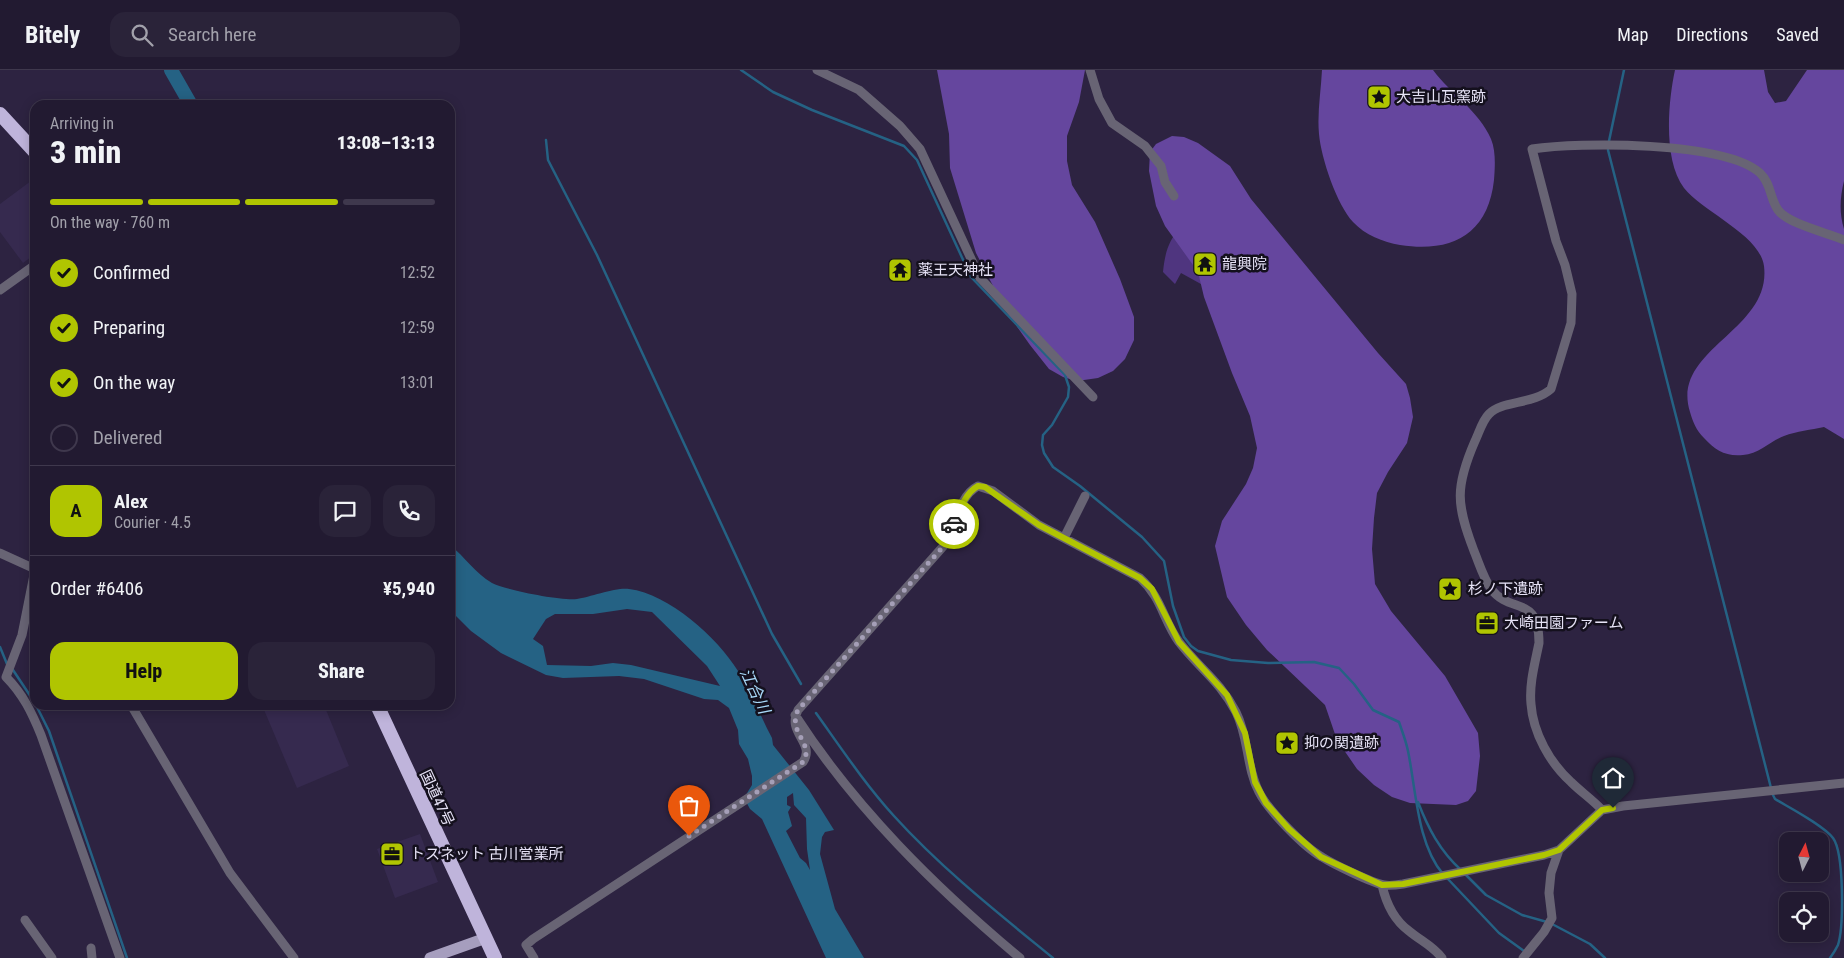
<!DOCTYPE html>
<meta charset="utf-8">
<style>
body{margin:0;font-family:"Roboto Condensed","Noto Sans JP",sans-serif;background:#2a2339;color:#f1f3f6;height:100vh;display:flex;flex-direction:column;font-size:19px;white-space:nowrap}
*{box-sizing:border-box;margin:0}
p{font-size:16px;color:#a2a1ab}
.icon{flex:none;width:28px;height:28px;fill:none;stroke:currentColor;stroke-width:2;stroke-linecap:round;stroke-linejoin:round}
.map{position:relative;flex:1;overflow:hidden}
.panel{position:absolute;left:30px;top:30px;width:425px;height:610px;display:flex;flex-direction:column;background:#221a31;border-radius:15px;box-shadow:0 2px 12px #0003,0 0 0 1px #3f384d}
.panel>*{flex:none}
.needle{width:32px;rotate:6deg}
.tools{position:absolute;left:1779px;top:762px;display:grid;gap:10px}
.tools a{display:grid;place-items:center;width:50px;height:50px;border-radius:10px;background:#221a31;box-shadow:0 2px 12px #0003,0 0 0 1px #3f384d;font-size:25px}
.pin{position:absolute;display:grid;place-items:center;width:42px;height:42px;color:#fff;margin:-51px -21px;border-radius:50% 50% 50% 0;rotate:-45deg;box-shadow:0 0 5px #0007}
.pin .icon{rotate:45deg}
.courier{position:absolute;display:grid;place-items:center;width:50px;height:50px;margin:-25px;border:4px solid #b0c501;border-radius:50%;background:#fff;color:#222;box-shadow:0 1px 6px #0007}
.summary em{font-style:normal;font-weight:800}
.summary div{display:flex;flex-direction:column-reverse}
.summary{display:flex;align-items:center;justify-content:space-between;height:85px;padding:0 20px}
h1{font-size:32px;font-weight:800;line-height:38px}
.bar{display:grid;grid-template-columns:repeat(4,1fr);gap:8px 5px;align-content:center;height:60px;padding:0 20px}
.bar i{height:6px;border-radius:4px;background:#3f384d}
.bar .current{background:#b0c501}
.bar p{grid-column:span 4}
.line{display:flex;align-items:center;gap:12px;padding:0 20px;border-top:1px solid #3f384d}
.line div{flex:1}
.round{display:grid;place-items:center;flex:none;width:52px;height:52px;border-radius:15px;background:#2a2339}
ol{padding:0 20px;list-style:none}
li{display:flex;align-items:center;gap:15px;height:55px}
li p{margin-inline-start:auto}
li .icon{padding:5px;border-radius:50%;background:#b0c501;color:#111;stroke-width:4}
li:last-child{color:#a2a1ab}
li i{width:28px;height:28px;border:2px solid #3f384d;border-radius:50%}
.primary-button{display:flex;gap:10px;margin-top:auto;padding:10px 20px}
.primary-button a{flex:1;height:58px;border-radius:15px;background:#b0c501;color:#111;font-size:20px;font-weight:800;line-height:58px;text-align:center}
.primary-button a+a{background:#2a2339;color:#f1f3f6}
header{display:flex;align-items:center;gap:30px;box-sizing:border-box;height:70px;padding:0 25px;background:#221a31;border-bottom:1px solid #3f384d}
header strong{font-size:24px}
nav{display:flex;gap:28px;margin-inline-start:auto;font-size:18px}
.search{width:350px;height:45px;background:#2a2339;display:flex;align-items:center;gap:12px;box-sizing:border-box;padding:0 18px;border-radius:15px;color:#a2a1ab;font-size:19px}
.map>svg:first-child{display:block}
.built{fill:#362a4f}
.green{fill:#4f357f}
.forest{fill:#65469e}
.water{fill:#256284;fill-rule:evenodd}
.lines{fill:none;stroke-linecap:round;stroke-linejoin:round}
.stream{stroke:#256284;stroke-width:2.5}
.river{stroke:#256284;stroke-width:14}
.minor{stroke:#686474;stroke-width:9}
.major{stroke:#a69ebe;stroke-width:11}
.highway{stroke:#bfb4db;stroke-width:14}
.done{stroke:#a59fb7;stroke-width:5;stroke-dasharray:0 9}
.route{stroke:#b0c501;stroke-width:6}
.labels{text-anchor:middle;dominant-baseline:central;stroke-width:5;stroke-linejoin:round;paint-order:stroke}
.poi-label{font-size:15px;fill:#e6e2f6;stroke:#14101d;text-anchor:start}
.street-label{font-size:15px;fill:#e6e2f6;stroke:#14101d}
.water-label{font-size:16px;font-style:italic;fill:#a7d8f8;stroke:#14101d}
</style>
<header>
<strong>Bitely</strong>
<div class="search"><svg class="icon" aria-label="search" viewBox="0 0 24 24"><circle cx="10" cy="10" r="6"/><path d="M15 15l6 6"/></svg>Search here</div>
<nav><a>Map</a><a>Directions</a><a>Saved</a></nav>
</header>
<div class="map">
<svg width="1844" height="888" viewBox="0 0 1844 888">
<rect width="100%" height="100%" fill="#2d2341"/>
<!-- built -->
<path class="built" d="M35,108V184L23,193L0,162V134Z
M262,635H324L349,696L297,718Z
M420,764L438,812L395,828L377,779Z"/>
<!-- green -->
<path class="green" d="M1181,157L1210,219L1181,203L1175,214L1163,202C1165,183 1168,171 1181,157Z"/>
<!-- forest -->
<path class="forest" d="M937,0H1085L1079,32L1067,66V91L1072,115L1095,152L1120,209L1134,247V270L1125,289L1113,301L1098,308L1077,311L1063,307L1049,299L1030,275L1006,241L976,183L950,98L949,64Z
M1322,0H1433C1451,24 1479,41 1491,69C1496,81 1495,97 1494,110C1488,165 1451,183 1400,175C1383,172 1365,165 1353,152C1337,135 1321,88 1319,64C1317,43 1321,21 1322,0Z
M1675,0H1764L1768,22L1775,33L1786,31L1807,0H1844V111C1840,127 1839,143 1844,159V369L1824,357C1811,360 1797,361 1784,366C1770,371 1759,384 1743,385C1726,387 1715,380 1704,368C1696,360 1693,352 1690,342C1670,279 1772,261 1764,196C1760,165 1703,142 1684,118C1663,90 1668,32 1675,0Z
M1172,66L1184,67L1198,73L1230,96L1251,129L1378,283L1406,314L1410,328L1413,347L1407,373L1388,402L1377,423L1374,448L1372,479L1375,514L1391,541L1445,606L1478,663L1480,686L1476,721L1468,731L1456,735L1410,733L1392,727L1374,715L1357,699L1337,670L1325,635L1267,580L1246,555L1227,527L1215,476L1222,451L1246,414L1253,398L1257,378L1250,346L1232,303L1204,227L1198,202L1165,156L1156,136L1149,101L1150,82L1156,74Z"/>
<!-- water -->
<path class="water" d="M450,475C465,487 475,503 492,513C506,520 561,531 577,529C590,527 617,517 629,519C669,524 717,567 738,601C752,622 760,646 772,668L773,675L809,720L834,760L825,762L822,767L820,784L835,839L864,888H826L762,749L750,739L744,728L752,715V706L748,689L739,674L738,660L729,638L718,630L704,629L644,609L619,606L563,608L546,605L501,583L471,561L450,540ZM627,539L652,542L707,596L720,616L631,595L613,593L591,596L547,595L543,576L533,569L546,549L555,544H593ZM793,723L794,735L806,748L807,779L810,800L806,793L800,788L786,761L792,756L788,742L791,737L787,735V727Z"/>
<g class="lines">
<!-- stream -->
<path class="stream" d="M741,0L773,22L812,40L904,76L917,90L971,207L1065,305L1069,317L1068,327L1052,355L1043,365L1042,375L1044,383L1053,397L1080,416L1142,467L1164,491L1173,536L1184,567L1191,576L1198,581L1231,590L1268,593L1314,592L1339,598L1354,614L1373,640L1399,652C1402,661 1406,671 1408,681C1416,719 1417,774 1443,804
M546,70L548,90L597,185L772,564L801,614
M1609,71L1624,0
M1608,80L1771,718
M0,577L7,594
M13,600L35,633
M36,635L49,661L127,888
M816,643C841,678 865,714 894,746C942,799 998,843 1053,888
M1772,723L1775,729C1790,738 1823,755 1833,768C1844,783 1844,855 1838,875C1836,879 1833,884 1830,888
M1418,732C1428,758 1440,781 1461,800
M1465,804L1486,825L1522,845L1547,852
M1447,808L1499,863L1524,881
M1552,854L1590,874L1605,888"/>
<!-- river -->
<path class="river" d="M171,0L191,35"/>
<!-- minor -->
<path class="minor" d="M817,0L859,20L900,56L920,79L980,208L1093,327
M1090,0L1099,29L1112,53L1145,76L1161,96L1165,112L1174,126
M0,220L35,195
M1064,468L1085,426
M0,483L35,499
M35,500L22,565L6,607C23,624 32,643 41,665L120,888
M131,635L230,803L294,888
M795,645C855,738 935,817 1020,888
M1602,740C1593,730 1581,722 1571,712C1550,693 1533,663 1531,634C1529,614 1535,593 1539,573C1539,524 1511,545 1491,519C1483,507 1479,493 1474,481C1456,434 1455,417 1475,371C1479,363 1482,351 1489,344C1503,330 1533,335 1551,319L1571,253L1572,224L1565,195L1556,171L1532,79C1579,72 1724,71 1760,103C1771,113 1770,129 1778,140C1788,154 1828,163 1844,170
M1382,815C1386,833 1394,850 1409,861C1421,871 1433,876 1442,888
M25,850L52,888
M91,878L92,888
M534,888L526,875L533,869L803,692C816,673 786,663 798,640L948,471C956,453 959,426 978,416L993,421L1039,455L1140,508C1162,528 1163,550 1179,572C1199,598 1220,611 1236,642C1249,668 1246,697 1259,722C1268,740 1304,777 1322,787C1333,794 1372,813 1384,815C1390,816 1397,815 1403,814L1544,785L1559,780L1602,740L1623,736L1844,713
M1523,888L1544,862L1552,848L1549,823L1551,803L1559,780"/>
<!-- major -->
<path class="major" d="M430,888L486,868"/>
<!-- highway -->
<path class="highway" d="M0,44L35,82
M377,635L495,888"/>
</g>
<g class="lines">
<!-- done -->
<path class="done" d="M689,766L803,692C815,673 787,663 798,640L948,471L954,454"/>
<!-- route -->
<path class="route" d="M954,454C959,441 965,423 978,416L985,417L1039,455L1140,508L1152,519L1179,572L1227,625L1245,663L1255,712L1266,733L1289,759L1321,787L1382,815L1403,814L1544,785L1559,780L1602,740L1613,738"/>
</g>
<!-- icons -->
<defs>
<g id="sight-square" transform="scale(1.25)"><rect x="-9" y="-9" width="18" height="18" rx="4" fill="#b0c501" stroke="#14101d"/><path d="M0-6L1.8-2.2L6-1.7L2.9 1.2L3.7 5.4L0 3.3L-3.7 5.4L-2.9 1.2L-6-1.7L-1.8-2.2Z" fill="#111"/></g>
<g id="temple-square" transform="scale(1.25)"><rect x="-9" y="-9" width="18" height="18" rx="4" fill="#b0c501" stroke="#14101d"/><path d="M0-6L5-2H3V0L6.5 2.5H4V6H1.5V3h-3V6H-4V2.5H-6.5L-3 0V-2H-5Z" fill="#111"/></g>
<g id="office-square" transform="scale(1.25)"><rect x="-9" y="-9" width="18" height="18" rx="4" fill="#b0c501" stroke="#14101d"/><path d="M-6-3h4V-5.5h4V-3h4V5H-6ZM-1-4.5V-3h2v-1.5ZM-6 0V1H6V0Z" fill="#111"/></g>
</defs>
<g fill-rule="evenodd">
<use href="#sight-square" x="1379" y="27"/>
<use href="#temple-square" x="1205" y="194"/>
<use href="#temple-square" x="900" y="200"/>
<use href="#sight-square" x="1450" y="519"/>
<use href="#office-square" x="1487" y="553"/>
<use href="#sight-square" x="1287" y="673"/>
<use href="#office-square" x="392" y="784"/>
</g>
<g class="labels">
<!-- poi labels -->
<g class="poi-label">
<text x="1396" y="27">大吉山瓦窯跡</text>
<text x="1222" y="194">龍興院</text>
<text x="918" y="200">薬王天神社</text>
<text x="1468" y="519">杉ノ下遺跡</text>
<text x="1504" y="553">大崎田園ファーム</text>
<text x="1304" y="673">抑の関遺跡</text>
<text x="410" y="784">トスネット 古川営業所</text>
</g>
<!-- street labels -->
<g class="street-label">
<text transform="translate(437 728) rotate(65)">国道47号</text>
</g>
<!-- water labels -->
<g class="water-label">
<text transform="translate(755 621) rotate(65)">江合川</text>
</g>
</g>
</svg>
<div class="tools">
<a><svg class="needle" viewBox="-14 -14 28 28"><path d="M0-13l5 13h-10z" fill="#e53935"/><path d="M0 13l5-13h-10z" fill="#a2a1ab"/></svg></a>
<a><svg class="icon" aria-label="locate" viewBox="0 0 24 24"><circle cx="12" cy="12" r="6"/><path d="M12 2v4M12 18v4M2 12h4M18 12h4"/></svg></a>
</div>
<div class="pin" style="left:689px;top:766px;background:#ea580c"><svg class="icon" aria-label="bag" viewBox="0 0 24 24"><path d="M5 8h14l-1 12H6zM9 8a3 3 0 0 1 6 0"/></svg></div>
<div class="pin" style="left:1613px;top:738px;background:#1f2937"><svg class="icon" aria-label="home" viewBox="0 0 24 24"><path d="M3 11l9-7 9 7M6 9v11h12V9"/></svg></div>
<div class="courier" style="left:954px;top:454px"><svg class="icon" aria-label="car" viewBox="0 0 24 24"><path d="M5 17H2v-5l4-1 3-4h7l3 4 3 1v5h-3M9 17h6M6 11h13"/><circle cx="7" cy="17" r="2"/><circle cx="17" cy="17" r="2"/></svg></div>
<section class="panel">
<div class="summary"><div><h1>3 min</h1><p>Arriving in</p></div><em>13:08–13:13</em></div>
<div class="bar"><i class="current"></i><i class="current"></i><i class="current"></i><i></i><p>On the way · 760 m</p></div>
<ol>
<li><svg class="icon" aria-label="check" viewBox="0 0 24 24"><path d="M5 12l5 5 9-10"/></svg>Confirmed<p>12:52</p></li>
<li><svg class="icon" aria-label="check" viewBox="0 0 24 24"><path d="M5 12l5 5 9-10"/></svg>Preparing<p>12:59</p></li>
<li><svg class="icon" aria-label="check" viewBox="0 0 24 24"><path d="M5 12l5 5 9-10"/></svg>On the way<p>13:01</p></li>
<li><i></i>Delivered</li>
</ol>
<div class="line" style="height:90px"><b class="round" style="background:#b0c501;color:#111">A</b><div><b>Alex</b><p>Courier · 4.5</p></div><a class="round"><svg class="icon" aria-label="chat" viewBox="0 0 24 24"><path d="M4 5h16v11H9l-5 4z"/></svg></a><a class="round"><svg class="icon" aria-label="phone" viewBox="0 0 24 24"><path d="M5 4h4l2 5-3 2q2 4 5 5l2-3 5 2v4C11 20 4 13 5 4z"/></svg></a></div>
<div class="line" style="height:65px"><div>Order #6406</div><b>¥5,940</b></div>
<div class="primary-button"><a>Help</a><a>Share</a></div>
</section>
</div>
